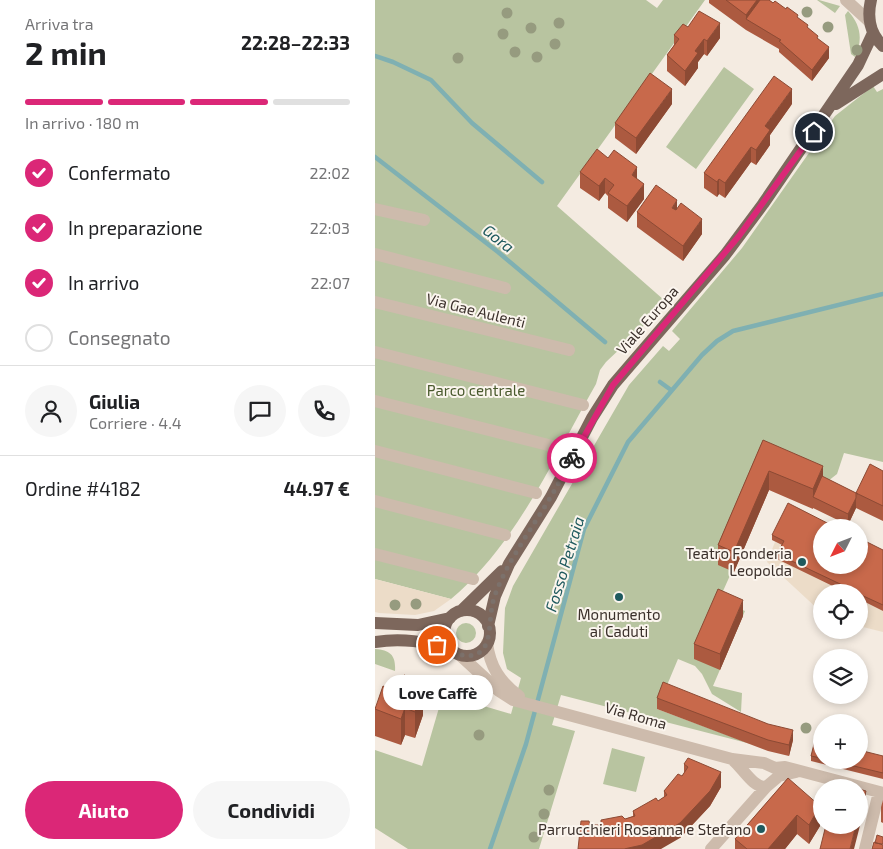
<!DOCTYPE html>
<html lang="it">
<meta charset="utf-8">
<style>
body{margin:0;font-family:"Exo 2",sans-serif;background:#f6f6f6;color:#202124;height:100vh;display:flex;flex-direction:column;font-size:19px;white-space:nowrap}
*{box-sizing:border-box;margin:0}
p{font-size:16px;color:#757577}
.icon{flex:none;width:28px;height:28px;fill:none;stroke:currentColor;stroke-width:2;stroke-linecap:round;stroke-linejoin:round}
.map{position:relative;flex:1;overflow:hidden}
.details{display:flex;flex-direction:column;background:#fff;width:375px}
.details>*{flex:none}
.needle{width:32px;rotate:228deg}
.fabs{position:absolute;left:438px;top:519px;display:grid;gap:10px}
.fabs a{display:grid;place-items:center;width:55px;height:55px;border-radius:50%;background:#fff;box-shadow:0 2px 8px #0003;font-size:25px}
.pin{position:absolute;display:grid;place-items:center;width:42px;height:42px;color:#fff;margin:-21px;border:2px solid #fff;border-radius:50%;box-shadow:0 1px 5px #0007}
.courier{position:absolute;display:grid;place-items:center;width:50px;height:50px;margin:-25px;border:4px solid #db2777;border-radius:50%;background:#fff;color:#222;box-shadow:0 1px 6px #0007}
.bubble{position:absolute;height:35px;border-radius:18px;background:#fff;box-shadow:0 2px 8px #0003;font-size:16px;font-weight:700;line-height:35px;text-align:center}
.overview em{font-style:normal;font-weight:700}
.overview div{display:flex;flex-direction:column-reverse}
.overview{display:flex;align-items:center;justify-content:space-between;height:85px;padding:0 25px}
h1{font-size:32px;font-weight:700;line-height:38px}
.bar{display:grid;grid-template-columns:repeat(4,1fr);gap:8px 5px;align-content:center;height:60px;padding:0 25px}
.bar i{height:6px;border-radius:4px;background:#e0e0e0}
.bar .active{background:#db2777}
.bar p{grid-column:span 4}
.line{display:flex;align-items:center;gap:12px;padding:0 25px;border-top:1px solid #e0e0e0}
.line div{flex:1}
.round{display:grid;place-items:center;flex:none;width:52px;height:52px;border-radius:26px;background:#f6f6f6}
ol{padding:0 25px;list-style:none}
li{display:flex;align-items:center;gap:15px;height:55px}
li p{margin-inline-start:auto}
li .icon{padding:5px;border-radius:50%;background:#db2777;color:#fff;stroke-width:4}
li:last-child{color:#757577}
li i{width:28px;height:28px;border:2px solid #e0e0e0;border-radius:50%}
.primary-button{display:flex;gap:10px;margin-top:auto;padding:10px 25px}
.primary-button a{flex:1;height:58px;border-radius:30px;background:#db2777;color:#fff;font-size:20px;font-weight:700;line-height:58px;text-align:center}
.primary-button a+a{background:#f6f6f6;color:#202124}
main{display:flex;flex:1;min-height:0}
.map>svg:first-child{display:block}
.green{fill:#b8c4a0}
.plaza{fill:#ecdcc8}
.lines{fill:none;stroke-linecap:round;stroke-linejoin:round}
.stream{stroke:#7fb0b2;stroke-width:4.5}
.minor{stroke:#cdbbac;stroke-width:12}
.major{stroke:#7d675c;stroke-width:12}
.tree{fill:#969b7f}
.wall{fill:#ac5a40}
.shaded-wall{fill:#8c4a34}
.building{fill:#c8694b;stroke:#8c4a34}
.done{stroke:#7c716b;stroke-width:5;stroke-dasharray:0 9}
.route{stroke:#db2777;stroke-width:6}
.poi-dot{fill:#1f5a5e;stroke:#fbf5ee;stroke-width:2}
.labels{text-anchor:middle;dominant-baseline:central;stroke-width:4;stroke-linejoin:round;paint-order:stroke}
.street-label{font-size:15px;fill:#3b302b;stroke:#fbf5ee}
.park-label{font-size:15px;fill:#4a5a2e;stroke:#fbf5ee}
.poi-label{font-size:15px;fill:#3b302b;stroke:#fbf5ee;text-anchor:end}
.water-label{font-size:16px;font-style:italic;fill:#1f5a5e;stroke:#fbf5ee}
</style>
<main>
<section class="details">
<div class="overview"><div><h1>2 min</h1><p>Arriva tra</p></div><em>22:28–22:33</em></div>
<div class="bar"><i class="active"></i><i class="active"></i><i class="active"></i><i></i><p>In arrivo · 180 m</p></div>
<ol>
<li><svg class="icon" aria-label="check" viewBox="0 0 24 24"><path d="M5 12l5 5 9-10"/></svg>Confermato<p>22:02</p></li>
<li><svg class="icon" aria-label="check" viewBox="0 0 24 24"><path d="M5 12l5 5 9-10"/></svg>In preparazione<p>22:03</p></li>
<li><svg class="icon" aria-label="check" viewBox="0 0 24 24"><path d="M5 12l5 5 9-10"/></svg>In arrivo<p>22:07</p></li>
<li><i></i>Consegnato</li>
</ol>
<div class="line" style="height:90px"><a class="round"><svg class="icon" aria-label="person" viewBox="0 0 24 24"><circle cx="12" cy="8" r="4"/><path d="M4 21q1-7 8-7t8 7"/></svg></a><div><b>Giulia</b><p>Corriere · 4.4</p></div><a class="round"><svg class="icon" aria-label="chat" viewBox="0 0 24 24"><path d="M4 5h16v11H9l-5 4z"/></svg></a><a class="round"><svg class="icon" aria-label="phone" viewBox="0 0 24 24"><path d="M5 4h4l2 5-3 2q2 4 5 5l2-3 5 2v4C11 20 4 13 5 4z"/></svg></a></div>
<div class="line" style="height:65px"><div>Ordine #4182</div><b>44.97 €</b></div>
<div class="primary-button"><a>Aiuto</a><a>Condividi</a></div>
</section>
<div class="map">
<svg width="508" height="849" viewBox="0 0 508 849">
<rect width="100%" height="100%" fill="#f4ebe1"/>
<!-- green -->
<path class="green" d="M0,0H271L282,8L288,0H330L182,206L289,300L266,329L231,362L225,370L221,384C178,459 143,542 76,599L0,579Z
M442,0H444L465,6L460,13Z
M473,11C486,25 488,40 480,57L476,54L470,15Z
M349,67L379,89L321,169L291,147Z
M498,86L502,92L508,89V462L469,453L462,474L448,485L388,460L357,571L344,600L370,611L338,686L367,693L366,712L337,694L327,674L320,666L303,659L282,709L376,744L186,695L177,725L200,731L164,849H33L0,828V750L47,766L68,694L136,714L146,678L132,669L128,653L130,608L138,586L254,385L288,346L294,351L305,339L297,331L367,248L460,116Z
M81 633a10 10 0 1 1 20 0a10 10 0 1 1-20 0Z
M0,649C16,650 21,656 20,671L0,664Z
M237,748L270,757L261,792L228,784Z"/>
<!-- plaza -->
<path class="plaza" d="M400,542L409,546L471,592H446V612L392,562Z
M0,579L76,599L59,611L40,615L4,613L0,612Z
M484,599L508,611V632L484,626Z"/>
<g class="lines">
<!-- stream -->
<path class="stream" d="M0,56L18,62L56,80L97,123L167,182
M0,157L123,252L230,342
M285,382L296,390
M115,849L151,744L209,529L253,442L327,355L342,341L358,331L508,294"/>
<!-- minor -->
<path class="minor" d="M471,0L495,22
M0,209L49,220
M0,254L130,288
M0,302L194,350
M0,352L208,405
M0,401L185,448
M0,451L161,493
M0,501L130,535
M0,554L98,579
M112,643C115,667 125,682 144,696
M86,656L124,691L138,700L357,759L389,763L400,768L410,767L508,793
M357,759C368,768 378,788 391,787
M336,849L391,787L404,776L421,772
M490,849L504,792"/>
<!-- major -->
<path class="major" d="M496,0C492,17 495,34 508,46
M461,104L508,74
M69 633a23 23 0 1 1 46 0a23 23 0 1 1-46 0Z
M86,611L127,571
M0,623L43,625L75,618
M113,626L120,596L134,564L176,497L217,418L238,385L350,255L388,204L483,65L498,33
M0,642C25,638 53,641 76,650"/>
</g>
<!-- trees -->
<g class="tree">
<circle cx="432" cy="12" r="5.5"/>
<circle cx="132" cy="13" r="5.5"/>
<circle cx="184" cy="23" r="5.5"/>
<circle cx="453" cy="27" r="5.5"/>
<circle cx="156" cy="28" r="5.5"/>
<circle cx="128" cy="34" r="5.5"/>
<circle cx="180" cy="44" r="5.5"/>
<circle cx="482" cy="50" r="5.5"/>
<circle cx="140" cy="52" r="5.5"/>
<circle cx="162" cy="57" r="5.5"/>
<circle cx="83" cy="58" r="5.5"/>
<circle cx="41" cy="604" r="5.5"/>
<circle cx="20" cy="605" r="5.5"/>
<circle cx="70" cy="689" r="5.5"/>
<circle cx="431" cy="728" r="5.5"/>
<circle cx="104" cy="735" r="5.5"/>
<circle cx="174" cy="790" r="5.5"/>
<circle cx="169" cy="814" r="5.5"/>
<circle cx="159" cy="837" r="5.5"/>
</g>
<!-- wall -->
<path class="wall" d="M334,0H394L423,18L443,39L454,58L437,81L404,52V49L371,30L334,3Z
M313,27L345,38L332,56L329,54L323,62V68L310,86L292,71V55L299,45V35Z
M297,104L261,154L240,138V123Z
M417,104L395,135V145L381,165L376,162L350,198L344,194L342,197L329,188V173Z
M205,172L262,179L269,199L252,222L233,208V196L230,193L224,201L205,188Z
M302,208L327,234L308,261L262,227V212Z
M388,440L448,477L481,493L508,471V521L481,508L473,525L438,508V509L394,490L359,572L343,565V545Z
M397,535L508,550V611L484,599V592H470L402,559V554L407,545L397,540Z
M368,616L345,670L319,659V644Z
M41,686L48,715L40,738L30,735L26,745L0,736V708L23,692Z
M282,698L418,740L414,756L393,751L282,709Z
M446,741V760H484L508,756V779L436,761V756Z
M309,764L346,787L335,806L305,838L215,825H226L250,819L258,816V811L283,801L289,797V791L307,776L309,773Z
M413,778L445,826L434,844L422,834L410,849H360V839Z
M508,800V823L506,822V807Z"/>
<!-- shaded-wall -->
<path class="shaded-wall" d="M382,0H391L371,19V15Z
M345,23V38L332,56V41Z
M329,39V54L323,62V68L310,86V71L320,51Z
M454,47V58L437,81V70Z
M297,89V104L261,154V138Z
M417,89V104L395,135V145L381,165V150L390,126Z
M376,147V162L350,198V183Z
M262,167V182L257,175Z
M230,178V193L224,201V186Z
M344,179V194L342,197V182Z
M269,184V199L252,222V206Z
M302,200V216L297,208Z
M327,219V234L308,261V246Z
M448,466V485L438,497V509V489Z
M394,471V490L359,572V552Z
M481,498V508L473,525V514Z
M368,600V616L345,670V654Z
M48,689V715L40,738V712Z
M30,708V735L26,745V719Z
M418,730V740L414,756V745Z
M346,772V787L335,806L305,838L286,849H249Z
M491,791V802L479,849H475L481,825H484V820Z
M445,806V826L434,844V825Z
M422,815V834L410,849H393Z"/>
<!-- building -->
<path class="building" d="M351,0H382L371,15Z
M385,0H394L398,3L400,1L411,9L412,7L423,15L422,17L433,25L432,27L443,36L442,38L454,47L437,70L404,41L406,40L371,19Z
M324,11L345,23L332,41L329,39L320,51L323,53L310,71L292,55L304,39L299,35L308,24L313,27Z
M275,73L297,89L261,138L240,123Z
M399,76L417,89L390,126L395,130L381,150L376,147L350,183L344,179L342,182L329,173Z
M222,149L233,158L239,150L262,167L257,175L269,184L252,206L233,193L239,185L230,178L224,186L205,172Z
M281,185L302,200L297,208L301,210L306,203L327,219L308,246L262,212Z
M388,440L448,466L438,489L394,471L359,552L343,545Z
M495,464L508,471V506L481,493Z
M447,476L483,494L481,493V498L473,514L438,497Z
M413,503L462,528H446V565H484V538L508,550V605L484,594V592H482L402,554L409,541L397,535Z
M343,589L368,600L345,654L319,644Z
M29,675L41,679L38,685L48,689L40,712L30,708L26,719L0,709L8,686L23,692Z
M288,682L393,724L418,730L414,745L393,740L282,698Z
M440,740L446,741V758L436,756Z
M484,750L508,756V773L454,760H484Z
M313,758L346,772L335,791L305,823L267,845L249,849H203L206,821H214L215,825H226V820L247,816L250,819L260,816L258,811L281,798L283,801L292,795L289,791L303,774L307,776L313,767L309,764Z
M413,778L445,806L434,825L422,815L393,849H372L360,839Z
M484,789L491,791L484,820Z
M451,825H481L475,849H445Z
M502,835L508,837V844L500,843Z
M499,842L508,845V849H497Z"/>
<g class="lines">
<!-- done -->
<path class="done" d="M62,645C76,649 90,662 105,652C118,643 113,612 120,595C133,560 156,530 175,498C183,485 190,471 197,458"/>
<!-- route -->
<path class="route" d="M197,458L238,385L364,236L439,132"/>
</g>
<!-- markers -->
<g class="poi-dot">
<circle cx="427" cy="562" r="5"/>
<circle cx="244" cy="597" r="5"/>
<circle cx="386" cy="829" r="5"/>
</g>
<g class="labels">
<!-- street labels -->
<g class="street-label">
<text transform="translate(101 310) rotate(14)">Via Gae Aulenti</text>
<text transform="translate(272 320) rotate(-49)">Viale Europa</text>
<text transform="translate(261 715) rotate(16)">Via Roma</text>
</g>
<!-- park labels -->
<g class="park-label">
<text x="101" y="390">Parco centrale</text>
</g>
<!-- poi labels -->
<g class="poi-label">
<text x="417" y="553">Teatro Fonderia<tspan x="417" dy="17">Leopolda</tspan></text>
<text x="244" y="614" text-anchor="middle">Monumento<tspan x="244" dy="17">ai Caduti</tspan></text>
<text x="376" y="829">Parrucchieri Rosanna e Stefano</text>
</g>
<!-- water labels -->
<g class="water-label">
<text transform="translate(124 238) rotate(38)">Gora</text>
<text transform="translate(189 564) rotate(-73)">Fosso Petraia</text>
</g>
</g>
</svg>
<div class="fabs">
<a><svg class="needle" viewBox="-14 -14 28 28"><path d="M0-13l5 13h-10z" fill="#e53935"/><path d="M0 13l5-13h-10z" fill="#757577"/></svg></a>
<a><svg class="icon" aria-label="locate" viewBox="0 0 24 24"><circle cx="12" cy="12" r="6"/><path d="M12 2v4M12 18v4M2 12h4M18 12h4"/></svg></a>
<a><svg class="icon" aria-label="layers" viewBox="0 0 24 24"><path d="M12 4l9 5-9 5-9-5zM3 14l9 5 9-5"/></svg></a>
<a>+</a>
<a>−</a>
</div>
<div class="pin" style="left:62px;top:645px;background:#ea580c"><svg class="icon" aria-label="bag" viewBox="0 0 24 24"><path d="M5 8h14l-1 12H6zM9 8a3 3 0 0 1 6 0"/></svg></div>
<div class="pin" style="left:439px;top:132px;background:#1f2937"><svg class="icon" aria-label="home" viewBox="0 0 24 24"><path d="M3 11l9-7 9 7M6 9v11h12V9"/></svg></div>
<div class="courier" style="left:197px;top:458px"><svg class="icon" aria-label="bike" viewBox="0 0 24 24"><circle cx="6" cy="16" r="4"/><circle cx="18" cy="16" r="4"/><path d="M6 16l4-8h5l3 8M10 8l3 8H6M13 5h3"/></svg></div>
<div class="bubble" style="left:8px;top:675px;width:110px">Love Caffè</div>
</div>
</main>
